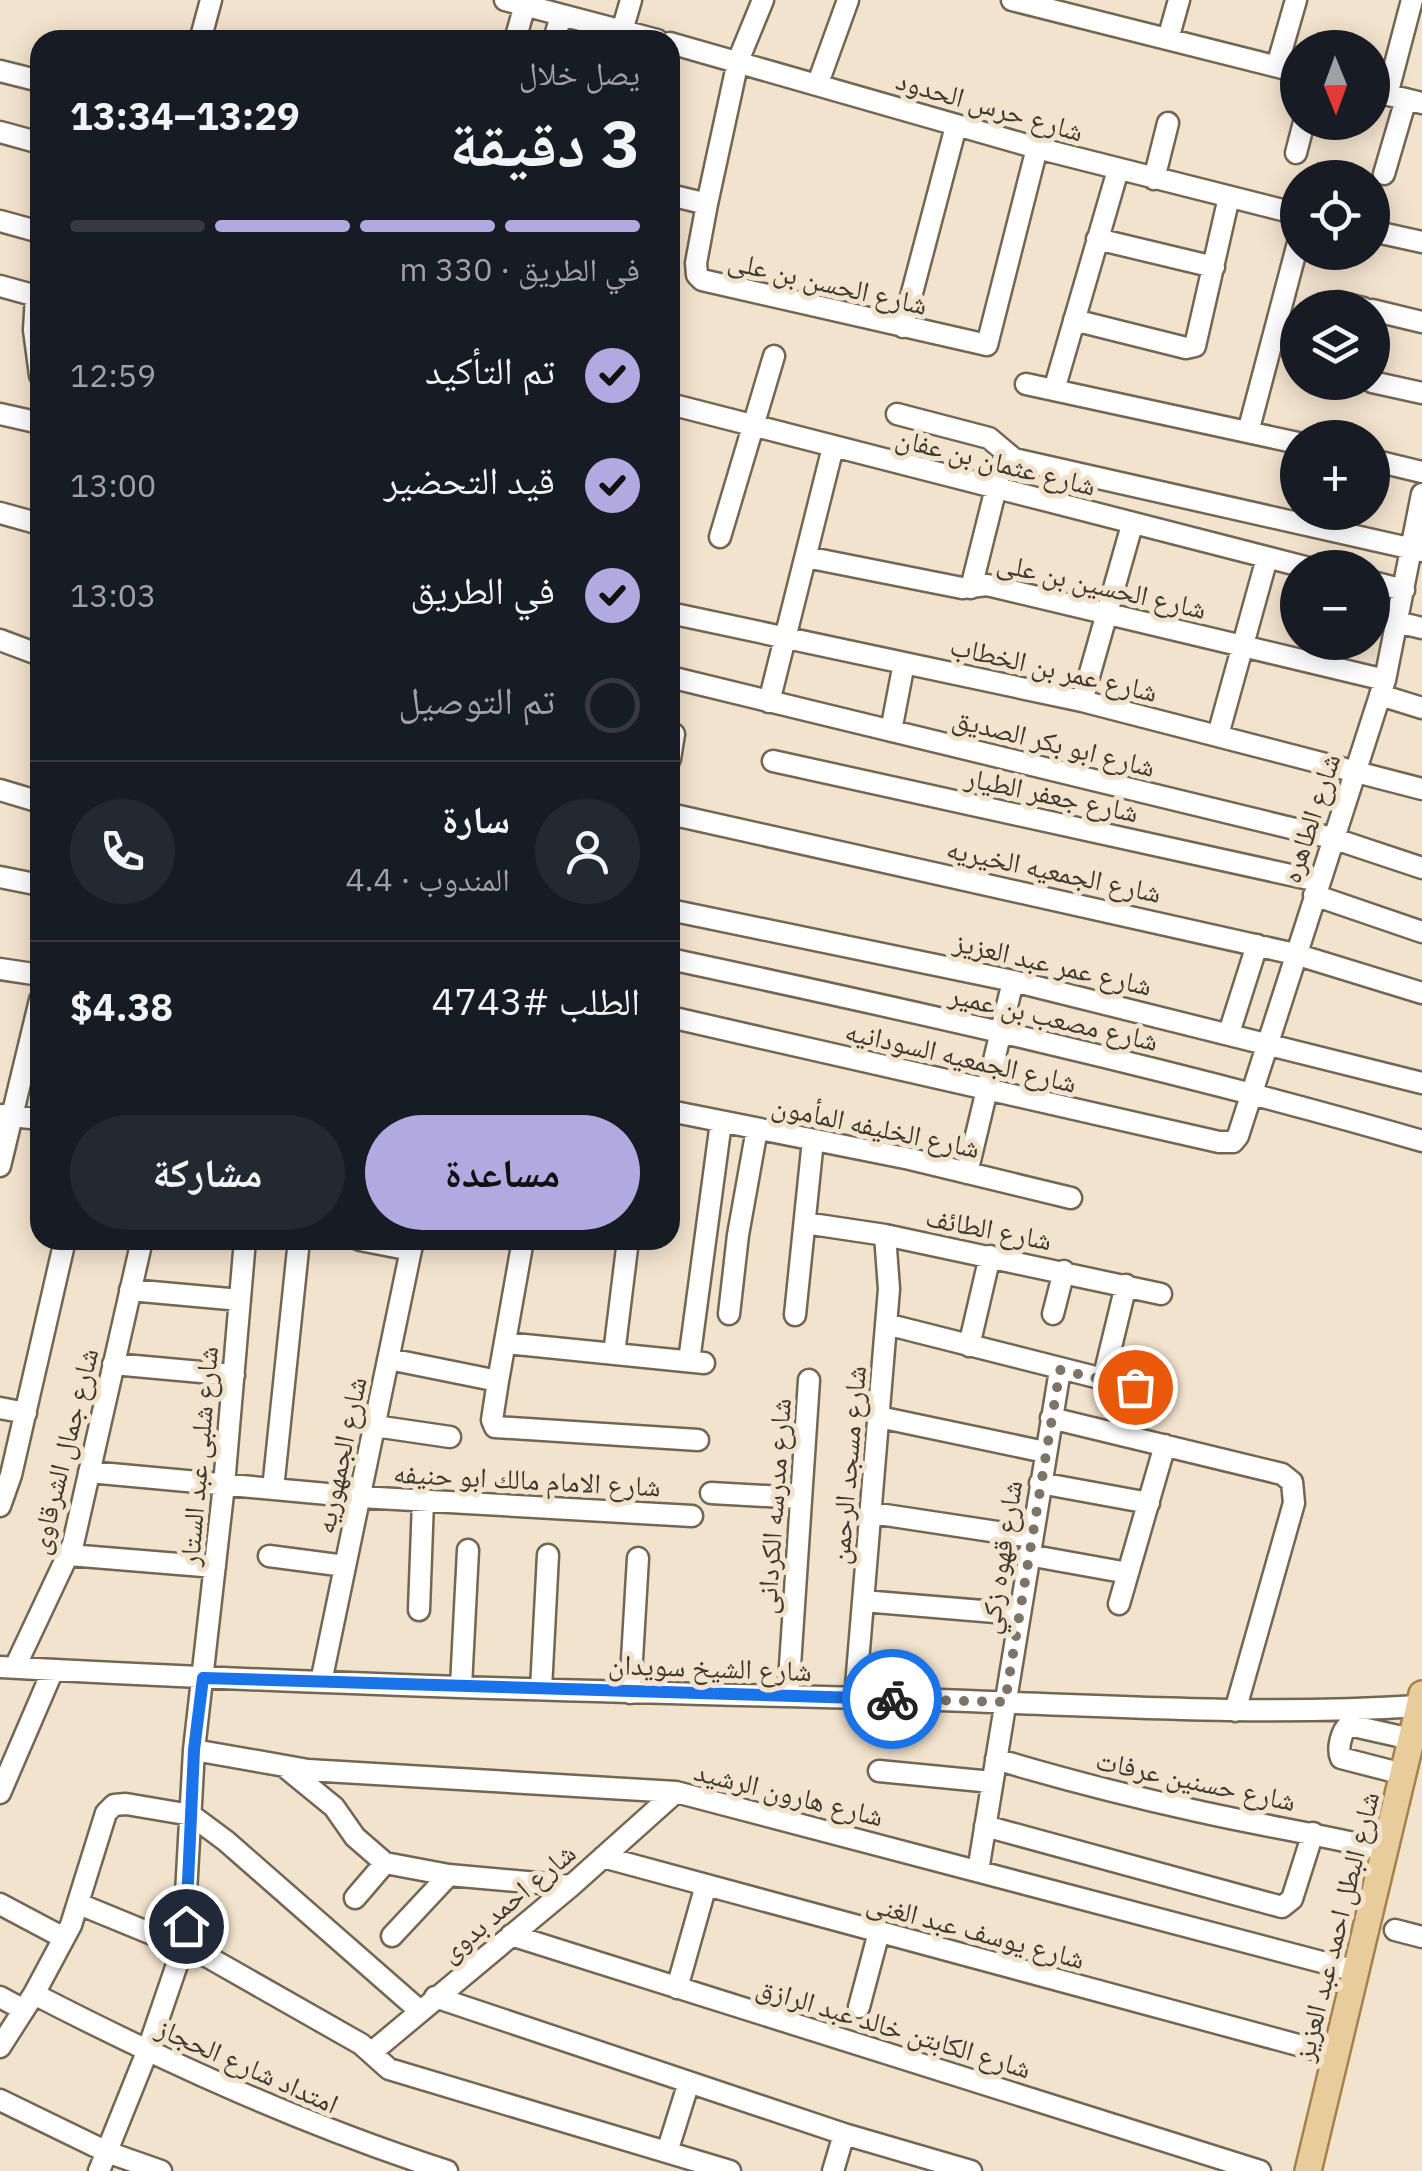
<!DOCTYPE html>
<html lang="ar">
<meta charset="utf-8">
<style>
body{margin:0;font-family:"IBM Plex Sans","Noto Naskh Arabic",sans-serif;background:#242831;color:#f1f3f6;direction:rtl;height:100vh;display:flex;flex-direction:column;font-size:38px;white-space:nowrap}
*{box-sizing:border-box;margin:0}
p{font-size:32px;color:#9ea1a6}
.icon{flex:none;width:55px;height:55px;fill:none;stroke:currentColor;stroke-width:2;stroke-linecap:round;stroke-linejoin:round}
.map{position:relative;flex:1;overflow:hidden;direction:ltr}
.side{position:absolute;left:30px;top:30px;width:650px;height:1220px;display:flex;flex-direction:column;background:#171b24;border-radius:30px;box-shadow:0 5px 25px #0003;direction:rtl}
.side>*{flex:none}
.needle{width:65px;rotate:179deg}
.controls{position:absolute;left:1280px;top:30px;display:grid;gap:20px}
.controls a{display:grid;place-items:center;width:110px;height:110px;border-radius:50%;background:#171b24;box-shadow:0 5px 25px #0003;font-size:50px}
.pin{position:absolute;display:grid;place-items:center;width:85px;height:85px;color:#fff;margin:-42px;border:5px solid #fff;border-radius:50%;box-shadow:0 2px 10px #0007}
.courier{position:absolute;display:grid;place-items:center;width:100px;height:100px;margin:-50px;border:8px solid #1a73e8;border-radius:50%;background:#fff;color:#222;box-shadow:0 2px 12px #0007}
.headline em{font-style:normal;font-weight:700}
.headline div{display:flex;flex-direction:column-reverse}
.headline{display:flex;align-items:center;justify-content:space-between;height:170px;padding:0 40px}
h1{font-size:65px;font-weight:700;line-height:75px}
.bar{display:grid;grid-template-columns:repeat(4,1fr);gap:15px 10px;align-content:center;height:120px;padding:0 40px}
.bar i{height:12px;border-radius:8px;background:#363941}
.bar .active{background:#b3a9e1}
.bar p{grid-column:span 4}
.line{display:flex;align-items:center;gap:25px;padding:0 40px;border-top:2px solid #363941}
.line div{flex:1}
.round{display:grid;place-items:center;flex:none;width:105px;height:105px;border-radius:52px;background:#242831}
ol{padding:0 40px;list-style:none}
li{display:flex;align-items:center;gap:30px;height:110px}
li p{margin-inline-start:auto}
li .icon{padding:10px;border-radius:50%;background:#b3a9e1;color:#111;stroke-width:4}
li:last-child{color:#9ea1a6}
li i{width:55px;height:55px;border:5px solid #363941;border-radius:50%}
.cta{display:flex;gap:20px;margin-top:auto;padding:20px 40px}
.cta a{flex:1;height:115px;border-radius:60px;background:#b3a9e1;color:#111;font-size:40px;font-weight:700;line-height:115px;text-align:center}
.cta a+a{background:#242831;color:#f1f3f6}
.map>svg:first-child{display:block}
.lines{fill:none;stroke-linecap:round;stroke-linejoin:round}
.minor-casing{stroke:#736652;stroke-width:25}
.major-casing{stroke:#a4824b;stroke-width:30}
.minor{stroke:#fff;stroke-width:20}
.major{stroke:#e9cc9c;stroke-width:25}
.done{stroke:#7d7466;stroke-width:10;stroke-dasharray:0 18}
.route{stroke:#1a73e8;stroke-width:12}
.labels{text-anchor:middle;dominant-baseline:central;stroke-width:10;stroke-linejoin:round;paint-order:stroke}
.street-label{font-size:28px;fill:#3e382f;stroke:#f2e3cd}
</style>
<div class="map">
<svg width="1422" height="2171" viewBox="0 0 1422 2171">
<rect width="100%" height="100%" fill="#f2e3cd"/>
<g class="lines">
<!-- minor casing -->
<g class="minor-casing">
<path id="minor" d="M505,0L657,40
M763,0L738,61L707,204L696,263L697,275L702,280L987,345L1037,148
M1012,0L1298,72
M622,31L631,0
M201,37L211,0
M1168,39L1179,0
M515,40L525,5
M554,40L561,15
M670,43L1037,148L1298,214
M1277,66L1296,0
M0,71L40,81
M818,83L848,0
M1372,91L1422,103
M1387,95L1412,0
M0,132L40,143
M1296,153L1304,122
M1384,174L1406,99
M1154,179L1168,123
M670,195L707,204
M0,221L40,232
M1372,231L1422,242
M1097,239L1214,267
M0,286L40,297
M36,296L34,330L40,375
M1338,302L1363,308
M1372,310L1422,322
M1074,320L1186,348L1195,346L1229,197
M903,327L956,126
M1372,382L1422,393
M1026,384L1298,443
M1054,390L1118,170
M670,404L1309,568
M0,414L40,423
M897,414L989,438L1014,459L1422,551
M1248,432L1298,243
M1372,460L1422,472
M0,513L40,524
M720,537L774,356
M806,557L962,588L987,585L1385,680
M1372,582L1404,590
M971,588L1005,452
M670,613L1082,701L1422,789
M1397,622L1422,628
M0,640L40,655
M670,677L1332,838L1422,868
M1380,695L1422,708
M1082,701L1132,525
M769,702L833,447
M891,731L904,663
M1218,735L1267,558
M670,759L674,734
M773,761L1318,881
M0,790L40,802
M670,814L1295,954L1422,993
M0,877L40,885
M1314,895L1422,932
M670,910L1013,981L1422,1083
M670,959C922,1013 1174,1069 1422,1141
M0,969L40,975
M670,1017L1219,1142H1233L1238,1136L1385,680L1422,494
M1229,1033L1257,945
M670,1111L910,1159L1071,1198
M2,1115L40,1119
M0,1166L40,1000
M967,1173L1013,981
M805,1223L885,1235L1161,1294
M360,1240L411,1250
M523,1240L498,1381L492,1420L495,1427L698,1440
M130,1290L240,1300
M729,1314L738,1235L757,1129
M1053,1314L1064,1271
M795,1315L813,1140
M886,1324L1135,1387
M505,1343L704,1363
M969,1346L990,1256
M614,1354L628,1240
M389,1359L498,1381
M689,1361L721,1122
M113,1364L234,1375
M1103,1380L1126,1285
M0,1408L26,1413
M879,1417L1045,1452
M1051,1418L1282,1474L1292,1482L1294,1503L1235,1711
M375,1426L450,1437
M89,1472L360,1497L692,1516
M1040,1483L1149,1503
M273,1489L299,1240
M711,1493L801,1498
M0,1506L11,1475L65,1240
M872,1513L1031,1537
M69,1555L215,1567
M1028,1555L1128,1573
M269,1556L345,1566
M863,1601L1019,1614
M1119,1604L1165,1445
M419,1610L423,1501
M0,1667C302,1684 604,1692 906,1699C1079,1704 1246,1717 1419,1706
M15,1667L73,1544L142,1240
M321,1682L413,1240
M461,1686L468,1550
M541,1689L548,1555
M630,1693L638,1558
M788,1696L809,1380
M855,1698L889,1289L885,1235
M194,1750L308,1770L676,1792L1356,1971
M996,1759C1062,1779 1129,1796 1197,1811C1259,1825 1322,1835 1385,1850
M285,1767L334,1807L355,1837L385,1863L449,1875L571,1886
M879,1771L992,1782
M1403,1774L1341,1758C1337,1749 1341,1731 1349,1725L1411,1739
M0,1793L53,1670
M985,1826L1282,1907L1292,1899L1313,1833
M603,1857L1335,2055
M978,1871L1060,1370
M355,1898L385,1863
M0,1904L64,1938
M79,1904L208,1957L361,2044L389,2069L730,2171
M1395,1930L1422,1937
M511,1935L1260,2171
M392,1936L449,1875
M677,1988L706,1885
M34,1994C168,2063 304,2125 447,2171
M0,1997L24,2010
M435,1997L844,2134L971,2171
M859,2007L879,1932
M0,2047L34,1994L71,1925L106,1813L114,1805L126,1804L191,1815L226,1841L420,2011
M372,2052L571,1886L676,1792
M0,2100L107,2152L161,2171
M667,2152L689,2082
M99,2171L147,2052L183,1947L194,1750L224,1485L245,1240
M833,2171L844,2134"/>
</g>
<!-- major casing -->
<g class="major-casing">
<path id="major" d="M1308,2171L1422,1694"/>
</g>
<!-- minor -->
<use href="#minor" class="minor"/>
<!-- major -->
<use href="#major" class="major"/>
</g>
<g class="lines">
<!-- done -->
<path class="done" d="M892,1699L1005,1702L1060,1370L1135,1387"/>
<!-- route -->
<path class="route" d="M186,1926L194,1750L203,1678L892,1699"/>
</g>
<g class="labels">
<!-- street labels -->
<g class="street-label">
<text transform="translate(990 105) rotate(16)">شارع حرس الحدود</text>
<text transform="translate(828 282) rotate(13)">شارع الحسن بن على</text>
<text transform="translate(996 461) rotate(14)">شارع عثمان بن عفان</text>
<text transform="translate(1102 585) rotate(13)">شارع الحسين بن على</text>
<text transform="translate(1054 668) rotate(13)">شارع عمر بن الخطاب</text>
<text transform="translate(1054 742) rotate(14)">شارع ابو بكر الصديق</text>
<text transform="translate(1052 794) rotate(12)">شارع جعفر الطيار</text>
<text transform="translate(1310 818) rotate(-72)">شارع الطاهره</text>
<text transform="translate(1054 870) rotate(12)">شارع الجمعيه الخيريه</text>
<text transform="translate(1053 963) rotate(13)">شارع عمر عبد العزيز</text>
<text transform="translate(1054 1017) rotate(13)">شارع مصعب بن عمير</text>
<text transform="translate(961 1056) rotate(13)">شارع الجمعيه السودانيه</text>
<text transform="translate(876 1126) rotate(12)">شارع الخليفه المأمون</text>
<text transform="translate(989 1228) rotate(11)">شارع الطائف</text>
<text transform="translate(63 1451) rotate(-76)">شارع جمال الشرقاوى</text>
<text transform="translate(340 1455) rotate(-78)">شارع الجمهوريه</text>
<text transform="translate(198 1456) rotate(-85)">شارع شلبى عبد الستار</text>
<text transform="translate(847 1465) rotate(-85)">شارع مسجد الرحمن</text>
<text transform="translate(527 1479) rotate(3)">شارع الامام مالك ابو حنيفه</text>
<text transform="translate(773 1506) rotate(-86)">شارع مدرسه الكردانى</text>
<text transform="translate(1000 1557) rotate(-81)">شارع قهوه زكي</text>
<text transform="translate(710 1667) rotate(2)">شارع الشيخ سويدان</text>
<text transform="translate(1196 1780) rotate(12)">شارع حسنين عرفات</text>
<text transform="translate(789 1793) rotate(14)">شارع هارون الرشيد</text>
<text transform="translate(507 1902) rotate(-40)">شارع احمد بدوى</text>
<text transform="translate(1336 1926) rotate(-76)">شارع البطل احمد عبد العزيز</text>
<text transform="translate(976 1930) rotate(15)">شارع يوسف عبد الغنى</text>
<text transform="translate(894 2027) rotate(17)">شارع الكابتن خالد عبد الرازق</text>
<text transform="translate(248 2065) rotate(24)">امتداد شارع الحجاز</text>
</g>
</g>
</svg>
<div class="controls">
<a><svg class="needle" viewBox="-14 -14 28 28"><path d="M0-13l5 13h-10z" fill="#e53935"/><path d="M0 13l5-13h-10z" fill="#9ea1a6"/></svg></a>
<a><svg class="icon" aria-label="locate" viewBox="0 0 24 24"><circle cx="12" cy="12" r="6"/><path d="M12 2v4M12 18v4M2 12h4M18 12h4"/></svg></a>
<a><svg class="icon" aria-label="layers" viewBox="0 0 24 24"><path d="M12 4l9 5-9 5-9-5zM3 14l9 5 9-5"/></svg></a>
<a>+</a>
<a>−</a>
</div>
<div class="pin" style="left:1135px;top:1387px;background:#ea580c"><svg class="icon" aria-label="bag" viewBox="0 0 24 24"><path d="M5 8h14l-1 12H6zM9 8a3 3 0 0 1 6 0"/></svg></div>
<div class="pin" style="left:186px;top:1926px;background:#1f2937"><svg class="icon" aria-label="home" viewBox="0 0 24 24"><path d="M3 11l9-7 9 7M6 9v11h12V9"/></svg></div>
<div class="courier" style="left:892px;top:1699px"><svg class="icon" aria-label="bike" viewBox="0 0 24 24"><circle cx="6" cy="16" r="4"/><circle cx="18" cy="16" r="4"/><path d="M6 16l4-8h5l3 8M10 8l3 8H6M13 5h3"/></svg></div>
<section class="side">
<div class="headline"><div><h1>3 دقيقة</h1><p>يصل خلال</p></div><em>13:29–13:34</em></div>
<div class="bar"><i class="active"></i><i class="active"></i><i class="active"></i><i></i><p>في الطريق · 330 m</p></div>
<ol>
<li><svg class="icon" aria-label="check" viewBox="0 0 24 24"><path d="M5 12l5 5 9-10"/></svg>تم التأكيد<p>12:59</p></li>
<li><svg class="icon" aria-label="check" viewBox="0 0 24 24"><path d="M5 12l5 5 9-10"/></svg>قيد التحضير<p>13:00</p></li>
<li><svg class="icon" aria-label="check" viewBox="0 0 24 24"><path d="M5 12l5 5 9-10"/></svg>في الطريق<p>13:03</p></li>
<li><i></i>تم التوصيل</li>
</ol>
<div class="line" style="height:180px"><a class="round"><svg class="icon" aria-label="person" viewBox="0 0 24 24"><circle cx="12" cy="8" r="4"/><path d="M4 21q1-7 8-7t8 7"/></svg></a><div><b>سارة</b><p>المندوب · 4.4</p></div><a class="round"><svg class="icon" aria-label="phone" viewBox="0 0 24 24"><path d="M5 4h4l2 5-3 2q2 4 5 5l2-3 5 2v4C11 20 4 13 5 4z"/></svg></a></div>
<div class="line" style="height:130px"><div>الطلب #4743</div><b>$4.38</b></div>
<div class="cta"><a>مساعدة</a><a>مشاركة</a></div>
</section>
</div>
